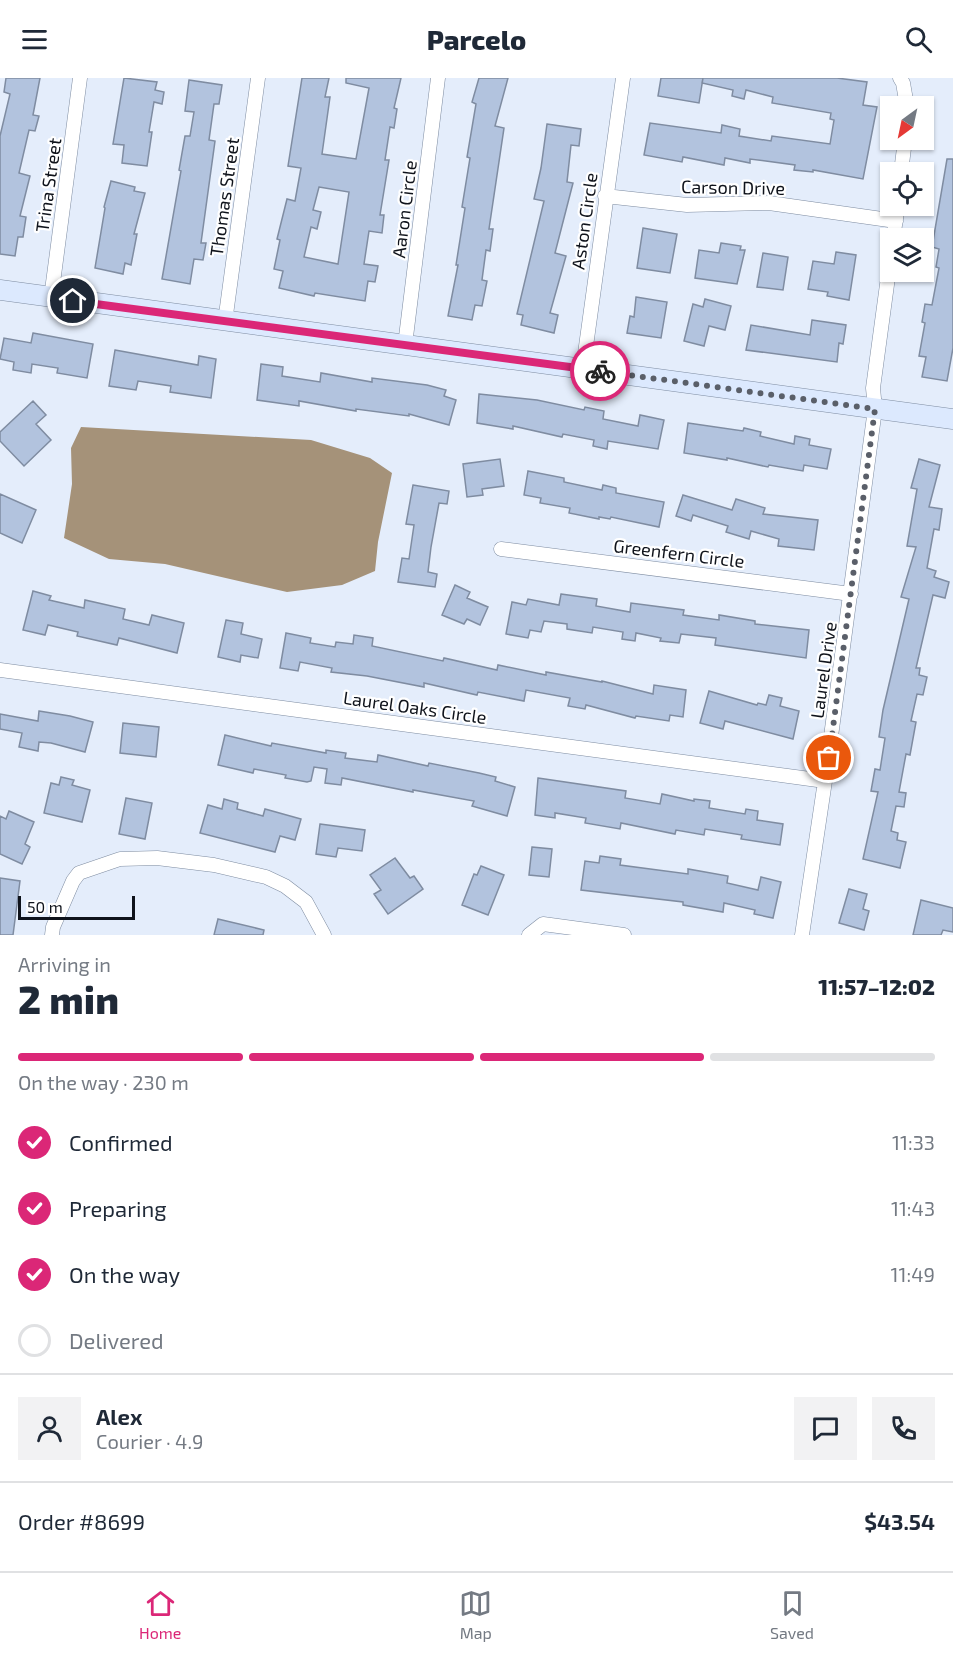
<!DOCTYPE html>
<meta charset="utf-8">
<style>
body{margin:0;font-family:"Exo 2",sans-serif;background:#f2f2f3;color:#1f2937;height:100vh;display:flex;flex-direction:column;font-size:22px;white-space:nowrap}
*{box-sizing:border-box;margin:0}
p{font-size:20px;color:#747a83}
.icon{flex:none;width:33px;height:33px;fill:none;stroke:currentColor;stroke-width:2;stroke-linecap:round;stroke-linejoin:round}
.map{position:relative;height:857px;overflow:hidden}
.drawer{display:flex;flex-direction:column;background:#fff;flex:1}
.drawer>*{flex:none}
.needle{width:39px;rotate:213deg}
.controls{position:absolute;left:880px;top:18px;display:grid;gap:12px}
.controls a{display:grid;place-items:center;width:54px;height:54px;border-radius:0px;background:#fff;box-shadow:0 2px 4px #0004;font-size:30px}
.scale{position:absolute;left:18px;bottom:15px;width:117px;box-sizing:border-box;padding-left:6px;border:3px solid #0f131b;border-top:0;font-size:16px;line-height:21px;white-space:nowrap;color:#0f131b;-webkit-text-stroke:4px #fff;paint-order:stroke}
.pin{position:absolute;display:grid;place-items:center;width:51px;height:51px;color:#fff;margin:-26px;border:3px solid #fff;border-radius:50%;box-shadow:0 2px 6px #0007}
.courier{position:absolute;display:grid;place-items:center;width:60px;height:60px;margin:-30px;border:4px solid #db2777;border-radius:50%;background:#fff;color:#222;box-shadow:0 2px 8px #0007}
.overview em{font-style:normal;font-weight:800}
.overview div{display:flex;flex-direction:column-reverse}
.overview{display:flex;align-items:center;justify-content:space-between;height:102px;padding:0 18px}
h1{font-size:39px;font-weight:800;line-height:45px}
.bar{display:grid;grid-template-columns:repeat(4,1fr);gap:9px 6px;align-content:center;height:72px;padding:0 18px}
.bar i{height:8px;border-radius:4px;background:#e0e1e3}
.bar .current{background:#db2777}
.bar p{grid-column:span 4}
.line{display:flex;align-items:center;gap:15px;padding:0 18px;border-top:2px solid #e0e1e3}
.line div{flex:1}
.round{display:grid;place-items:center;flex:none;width:63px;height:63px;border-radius:0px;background:#f2f2f3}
ol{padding:0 18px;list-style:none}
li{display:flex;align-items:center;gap:18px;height:66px}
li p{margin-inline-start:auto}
li .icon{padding:6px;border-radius:50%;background:#db2777;color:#fff;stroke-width:4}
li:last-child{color:#747a83}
li i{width:33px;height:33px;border:3px solid #e0e1e3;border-radius:50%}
header{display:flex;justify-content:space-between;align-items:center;height:78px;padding:0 18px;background:#fff;font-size:27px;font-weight:800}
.menu{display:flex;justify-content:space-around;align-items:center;height:84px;border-top:2px solid #e0e1e3;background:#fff;font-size:16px;color:#747a83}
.menu a{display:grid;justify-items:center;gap:3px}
.menu .current{color:#db2777}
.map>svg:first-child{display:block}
.water{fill:#a59279}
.building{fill:#b2c3de;stroke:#7f8ca1;stroke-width:1.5;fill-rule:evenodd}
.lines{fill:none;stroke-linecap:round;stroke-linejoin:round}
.street-casing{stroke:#7e8ca1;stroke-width:15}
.secondary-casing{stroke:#7e8ca1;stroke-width:21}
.street{stroke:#fff;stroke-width:14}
.secondary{stroke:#dce9fe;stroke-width:20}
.done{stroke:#5a5f69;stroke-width:6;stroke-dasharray:0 10.8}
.route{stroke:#db2777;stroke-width:8}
.labels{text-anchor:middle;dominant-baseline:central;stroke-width:4.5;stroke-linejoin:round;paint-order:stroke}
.street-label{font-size:18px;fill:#0f131b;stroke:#fff}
</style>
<header><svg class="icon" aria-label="menu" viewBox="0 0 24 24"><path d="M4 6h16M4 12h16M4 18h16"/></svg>Parcelo<svg class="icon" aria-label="search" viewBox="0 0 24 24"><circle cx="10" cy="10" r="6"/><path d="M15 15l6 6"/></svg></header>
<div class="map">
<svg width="953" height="857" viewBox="0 0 953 857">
<rect width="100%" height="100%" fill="#e4edfb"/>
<!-- water -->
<path class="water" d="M81,349L311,362L370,380L392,395L378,464L375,493L342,507L287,514L165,486L109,481L64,460L72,406L71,370Z"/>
<!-- building -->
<path class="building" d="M6,0H40L33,37L39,38L35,53L29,52L19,95L30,98L20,138L26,139L23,159H18L15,178L0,176V58L10,16L4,14Z
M124,0L157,4L155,12L164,14L162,26L154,24L149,54H152L147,88L122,85L124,67L113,66Z
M302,0H329L325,19H330L322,76L356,81L369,10L346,5V0H401L394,30L397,31L394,50L390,49L385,82H389L380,137H384L382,155L369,153L364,186L378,188L375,204L368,203L365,223L315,215L314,218L279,210L283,193L274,191L280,162L277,161L287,121L295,123L301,90L288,88ZM319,109L349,114L338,186L304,179L311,149L317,151L321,134L313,132Z
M479,0H508L495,48L504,50L489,151H493L490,173L486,172L482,202L487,203L482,228L475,227L472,242L448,238L458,187H456L465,130L462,129L470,80L467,79L476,26L472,24Z
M661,0H703L699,25L658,18Z
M703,0H837L867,4L863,27L877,29L863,101L813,92V94L794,92L795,87L750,81V85L725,80L724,87L683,79L682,84L644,77L650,45L721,55L722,47L740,51L739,58L771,63L772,58L830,66L834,42L830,41L831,35L772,25L773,19L746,12L744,21L732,18L733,12L702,5Z
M189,2L222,7L219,26H214L209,62L215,63L201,165H206L203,182L194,181L190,206L162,201L181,93L179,92L185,58H190L194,34L185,33Z
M547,46L581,51L579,68L571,67L567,104L573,105L555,175L566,178L550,235L558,237L554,255L521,247L523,237L517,236L544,123L534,121L541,90Z
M947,81H953V270L947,303L922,299L926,279L919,278L925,245L922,244L925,226L932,227L939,190L936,189L939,171L932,169Z
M111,103L135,109L134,113L145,115L134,156H137L131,187L125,185L123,196L95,190L105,130L104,129Z
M643,150L677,156L670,195L637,190Z
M721,165L741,168L740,172H745L737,206L695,200L699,172L719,175Z
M836,174L856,177L849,222L827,218L828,214L808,211L813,183L834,186Z
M763,175L788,179L783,212L757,209Z
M636,219L667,224L661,260L627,255L630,238L634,239Z
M705,221L731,228L725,252L709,248L704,268L684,263L693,226L703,229Z
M812,242L846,247L843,266L839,265L837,284L746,272L751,247L810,257Z
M33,255L93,266L87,300L57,295L58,290L32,286L31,295L13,292L14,284L0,281L4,260L31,265Z
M115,272L198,287L199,278L216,281L211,320L170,314L171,308L138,303L136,312L109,308Z
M261,286L283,289L282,298L320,304L321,295L372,304V300L427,307L446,312L444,318L456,322L449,347L409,336V338L356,331V333L299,323V328L257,322Z
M479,316L537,322L584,332L585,329L604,333L603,341L638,348L640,337L664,342L658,371L608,363L607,371L593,368L594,362L563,356L562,359L513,348V351L477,345Z
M33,323L46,337L36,346L51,362L24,388L0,363V354Z
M688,345L743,353L744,350L761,354L760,358L794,366L795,358L810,361L809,367L831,371L827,391L804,387L803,393L769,387L768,389L727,380V382L684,375Z
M500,381L504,408L482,411L483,417L467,419L463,386Z
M919,381L940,387L929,429L942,431L939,452L934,451L927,490L936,493L934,499L949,504L945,520L933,517L916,590H920L919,597L927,599L923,617L917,616L911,643L916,644L910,677L906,676L899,714L906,715L904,729L896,728L891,753L898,755L897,762L906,764L900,790L863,781L878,714L871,713L875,691L880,692L885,660L879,659L883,632L909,521L901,519L916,469L907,468L917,411L911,410Z
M528,393L564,400V404L602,412L603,407L616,410V415L664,424L659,449L611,439L610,441L599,439V441L569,435L570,430L540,425L541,420L524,417Z
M413,407L449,413L447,426L439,425L431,469L428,494L437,496L435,509L398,504L402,480L409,481L414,447L406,446Z
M0,416L36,432L22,465L0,455Z
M683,417L732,432L736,421L765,430L763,436L818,442L814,472L778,468L779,461L751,453L749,461L726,454L728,448L693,437L691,443L676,438Z
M455,507L470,514L467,520L488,529L480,547L467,541L464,546L442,537Z
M33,513L51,518L49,522L84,530L85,522L125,531L123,541L149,547L152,537L184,545L177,575L119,560L117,567L77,558L78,554L48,547L45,557L23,552Z
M561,516L597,521L596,528L630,534L631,525L684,532L683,537L719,542V537L755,543V546L809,552L806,580L715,567L716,560L681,556L679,565L660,563L661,560L636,555L635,563L622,561L623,554L593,549L592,555L567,551V546L544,543L541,554L530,552L528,560L506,556L512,524L526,527L528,521L559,527Z
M226,542L243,545L241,556L262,561L258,580L241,577L240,584L218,579Z
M286,555L311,560L310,565L335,569L336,564L353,566L354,557L373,560L372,568L443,583L444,580L497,592L498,587L546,597V594L602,604V603L653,616L654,607L686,612L683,639L670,637L669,643L636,638L635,640L586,627L585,631L568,628L570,620L526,612L524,623L478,614L477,617L424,605V609L367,598L331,594L332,590L300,584L298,593L280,590Z
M709,613L757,627L758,625L766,627L769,617L782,620L780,628L799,633L793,661L725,643L723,651L700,645Z
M39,633L70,638L93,644L85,674L51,665L39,664L38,673L19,669L22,655L0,651V636L38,643Z
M123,645L159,649L156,679L120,675Z
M225,657L271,668L272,665L326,675V672L346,675L345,680L377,684L378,677L428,688L429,685L479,695L496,699L495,703L515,709L507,738L472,728L474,723L413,712V714L342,700L341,707L325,705L327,691L314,689L311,703L307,704L285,700L286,697L254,691L253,695L218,687Z
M61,699L74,702L72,707L90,712L82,744L44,735L51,705L59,707Z
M538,700L626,713L625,720L660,726L662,716L694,723V721L710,723L709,730L745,736L746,731L758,733L757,742L783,746L780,767L741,761L742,757L705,751L704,757L676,752L675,756L621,745L620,751L585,745L586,740L555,735V740L535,737Z
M126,720L152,725L145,761L119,756Z
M224,721L238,725L237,731L263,738L265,731L301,741L295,762L280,758L275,774L200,755L208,727L222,731Z
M9,733L34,744L25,766L30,769L22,786L0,776V738L6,741Z
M320,746L365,752L362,773L338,770L336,779L316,776Z
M532,769L552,771L549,799L529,797Z
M600,778L621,781L620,787L688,796V791L728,798L727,805L758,812L761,799L781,804L773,840L754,836L755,832L724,825L723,834L683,827V824L581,812L585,783L599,785Z
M395,780L410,800L414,798L423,811L388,836L374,816L381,812L370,797Z
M481,788L504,797L488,837L462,827L474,796L477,797Z
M0,800L20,803L13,857H0Z
M849,811L867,816L863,831L869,833L864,852L839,845Z
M921,822L953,830V854L943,852L941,857H913Z
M218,841L264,852L263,857H214Z"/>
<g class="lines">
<!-- street casing -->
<g class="street-casing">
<path id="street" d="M900,0L903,5L907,28
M901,94L905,62
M605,118L687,127L769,125L896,143
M893,160L898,128
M51,220L80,0
M225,244L258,0
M405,267L438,0
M583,290L623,0
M501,471L851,516
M0,592L825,703
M52,857L53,849L73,803L79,795L120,781L157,780L214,787L266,799L285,808L306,824L324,857
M529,857L543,846L624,857
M802,857L825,703L875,331L873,310L891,177"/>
</g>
<!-- secondary casing -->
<g class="secondary-casing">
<path id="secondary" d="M0,212L953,341"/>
</g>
<!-- street -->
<use href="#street" class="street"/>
<!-- secondary -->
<use href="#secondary" class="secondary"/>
</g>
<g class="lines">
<!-- done -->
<path class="done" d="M600,293L875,331L829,680"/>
<!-- route -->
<path class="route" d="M73,223L600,293"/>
</g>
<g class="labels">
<!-- street labels -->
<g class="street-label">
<text transform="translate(48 107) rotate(-82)">Trina Street</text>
<text transform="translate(733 109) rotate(1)">Carson Drive</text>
<text transform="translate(224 119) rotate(-82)">Thomas Street</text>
<text transform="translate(404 131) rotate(-83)">Aaron Circle</text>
<text transform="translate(584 143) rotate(-82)">Aston Circle</text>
<text transform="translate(679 475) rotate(7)">Greenfern Circle</text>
<text transform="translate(823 592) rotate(-82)">Laurel Drive</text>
<text transform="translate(415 629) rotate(8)">Laurel Oaks Circle</text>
</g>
</g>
</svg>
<div class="controls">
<a><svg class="needle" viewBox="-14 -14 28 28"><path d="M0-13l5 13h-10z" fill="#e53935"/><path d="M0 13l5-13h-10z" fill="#747a83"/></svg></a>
<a><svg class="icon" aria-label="locate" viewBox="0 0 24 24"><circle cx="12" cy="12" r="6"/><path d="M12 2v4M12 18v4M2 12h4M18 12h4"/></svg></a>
<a><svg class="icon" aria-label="layers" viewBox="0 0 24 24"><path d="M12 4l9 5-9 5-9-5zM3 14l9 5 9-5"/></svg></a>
</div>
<div class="scale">50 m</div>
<div class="pin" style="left:829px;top:680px;background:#ea580c"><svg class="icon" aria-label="bag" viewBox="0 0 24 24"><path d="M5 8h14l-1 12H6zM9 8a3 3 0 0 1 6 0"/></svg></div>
<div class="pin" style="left:73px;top:223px;background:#1f2937"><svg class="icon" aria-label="home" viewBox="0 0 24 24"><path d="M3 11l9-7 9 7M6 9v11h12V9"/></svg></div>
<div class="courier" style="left:600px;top:293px"><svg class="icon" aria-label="bike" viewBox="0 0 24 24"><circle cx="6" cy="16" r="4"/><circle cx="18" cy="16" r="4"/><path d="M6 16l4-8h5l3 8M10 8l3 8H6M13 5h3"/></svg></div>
</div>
<section class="drawer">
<div class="overview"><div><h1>2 min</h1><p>Arriving in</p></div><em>11:57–12:02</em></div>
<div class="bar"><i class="current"></i><i class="current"></i><i class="current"></i><i></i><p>On the way · 230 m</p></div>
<ol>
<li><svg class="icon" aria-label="check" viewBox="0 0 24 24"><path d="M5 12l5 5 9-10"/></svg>Confirmed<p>11:33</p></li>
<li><svg class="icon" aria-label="check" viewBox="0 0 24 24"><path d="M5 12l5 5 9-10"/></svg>Preparing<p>11:43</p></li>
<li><svg class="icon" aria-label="check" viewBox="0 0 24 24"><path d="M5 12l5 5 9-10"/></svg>On the way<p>11:49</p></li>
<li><i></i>Delivered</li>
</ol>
<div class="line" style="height:108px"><a class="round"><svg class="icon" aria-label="person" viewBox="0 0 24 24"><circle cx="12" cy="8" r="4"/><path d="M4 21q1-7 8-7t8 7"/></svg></a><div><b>Alex</b><p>Courier · 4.9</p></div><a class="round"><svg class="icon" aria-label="chat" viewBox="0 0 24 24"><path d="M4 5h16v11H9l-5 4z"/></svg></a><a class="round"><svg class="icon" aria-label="phone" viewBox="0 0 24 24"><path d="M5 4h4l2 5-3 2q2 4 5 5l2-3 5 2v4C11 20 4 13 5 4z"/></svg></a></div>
<div class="line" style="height:78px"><div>Order #8699</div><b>$43.54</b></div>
</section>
<nav class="menu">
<a class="current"><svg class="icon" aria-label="home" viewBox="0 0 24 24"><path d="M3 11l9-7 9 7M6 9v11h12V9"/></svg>Home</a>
<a><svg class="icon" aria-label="map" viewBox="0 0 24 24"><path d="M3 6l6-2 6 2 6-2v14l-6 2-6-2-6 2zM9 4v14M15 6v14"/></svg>Map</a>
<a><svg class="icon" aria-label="saved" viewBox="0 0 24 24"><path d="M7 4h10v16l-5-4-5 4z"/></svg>Saved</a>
</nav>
